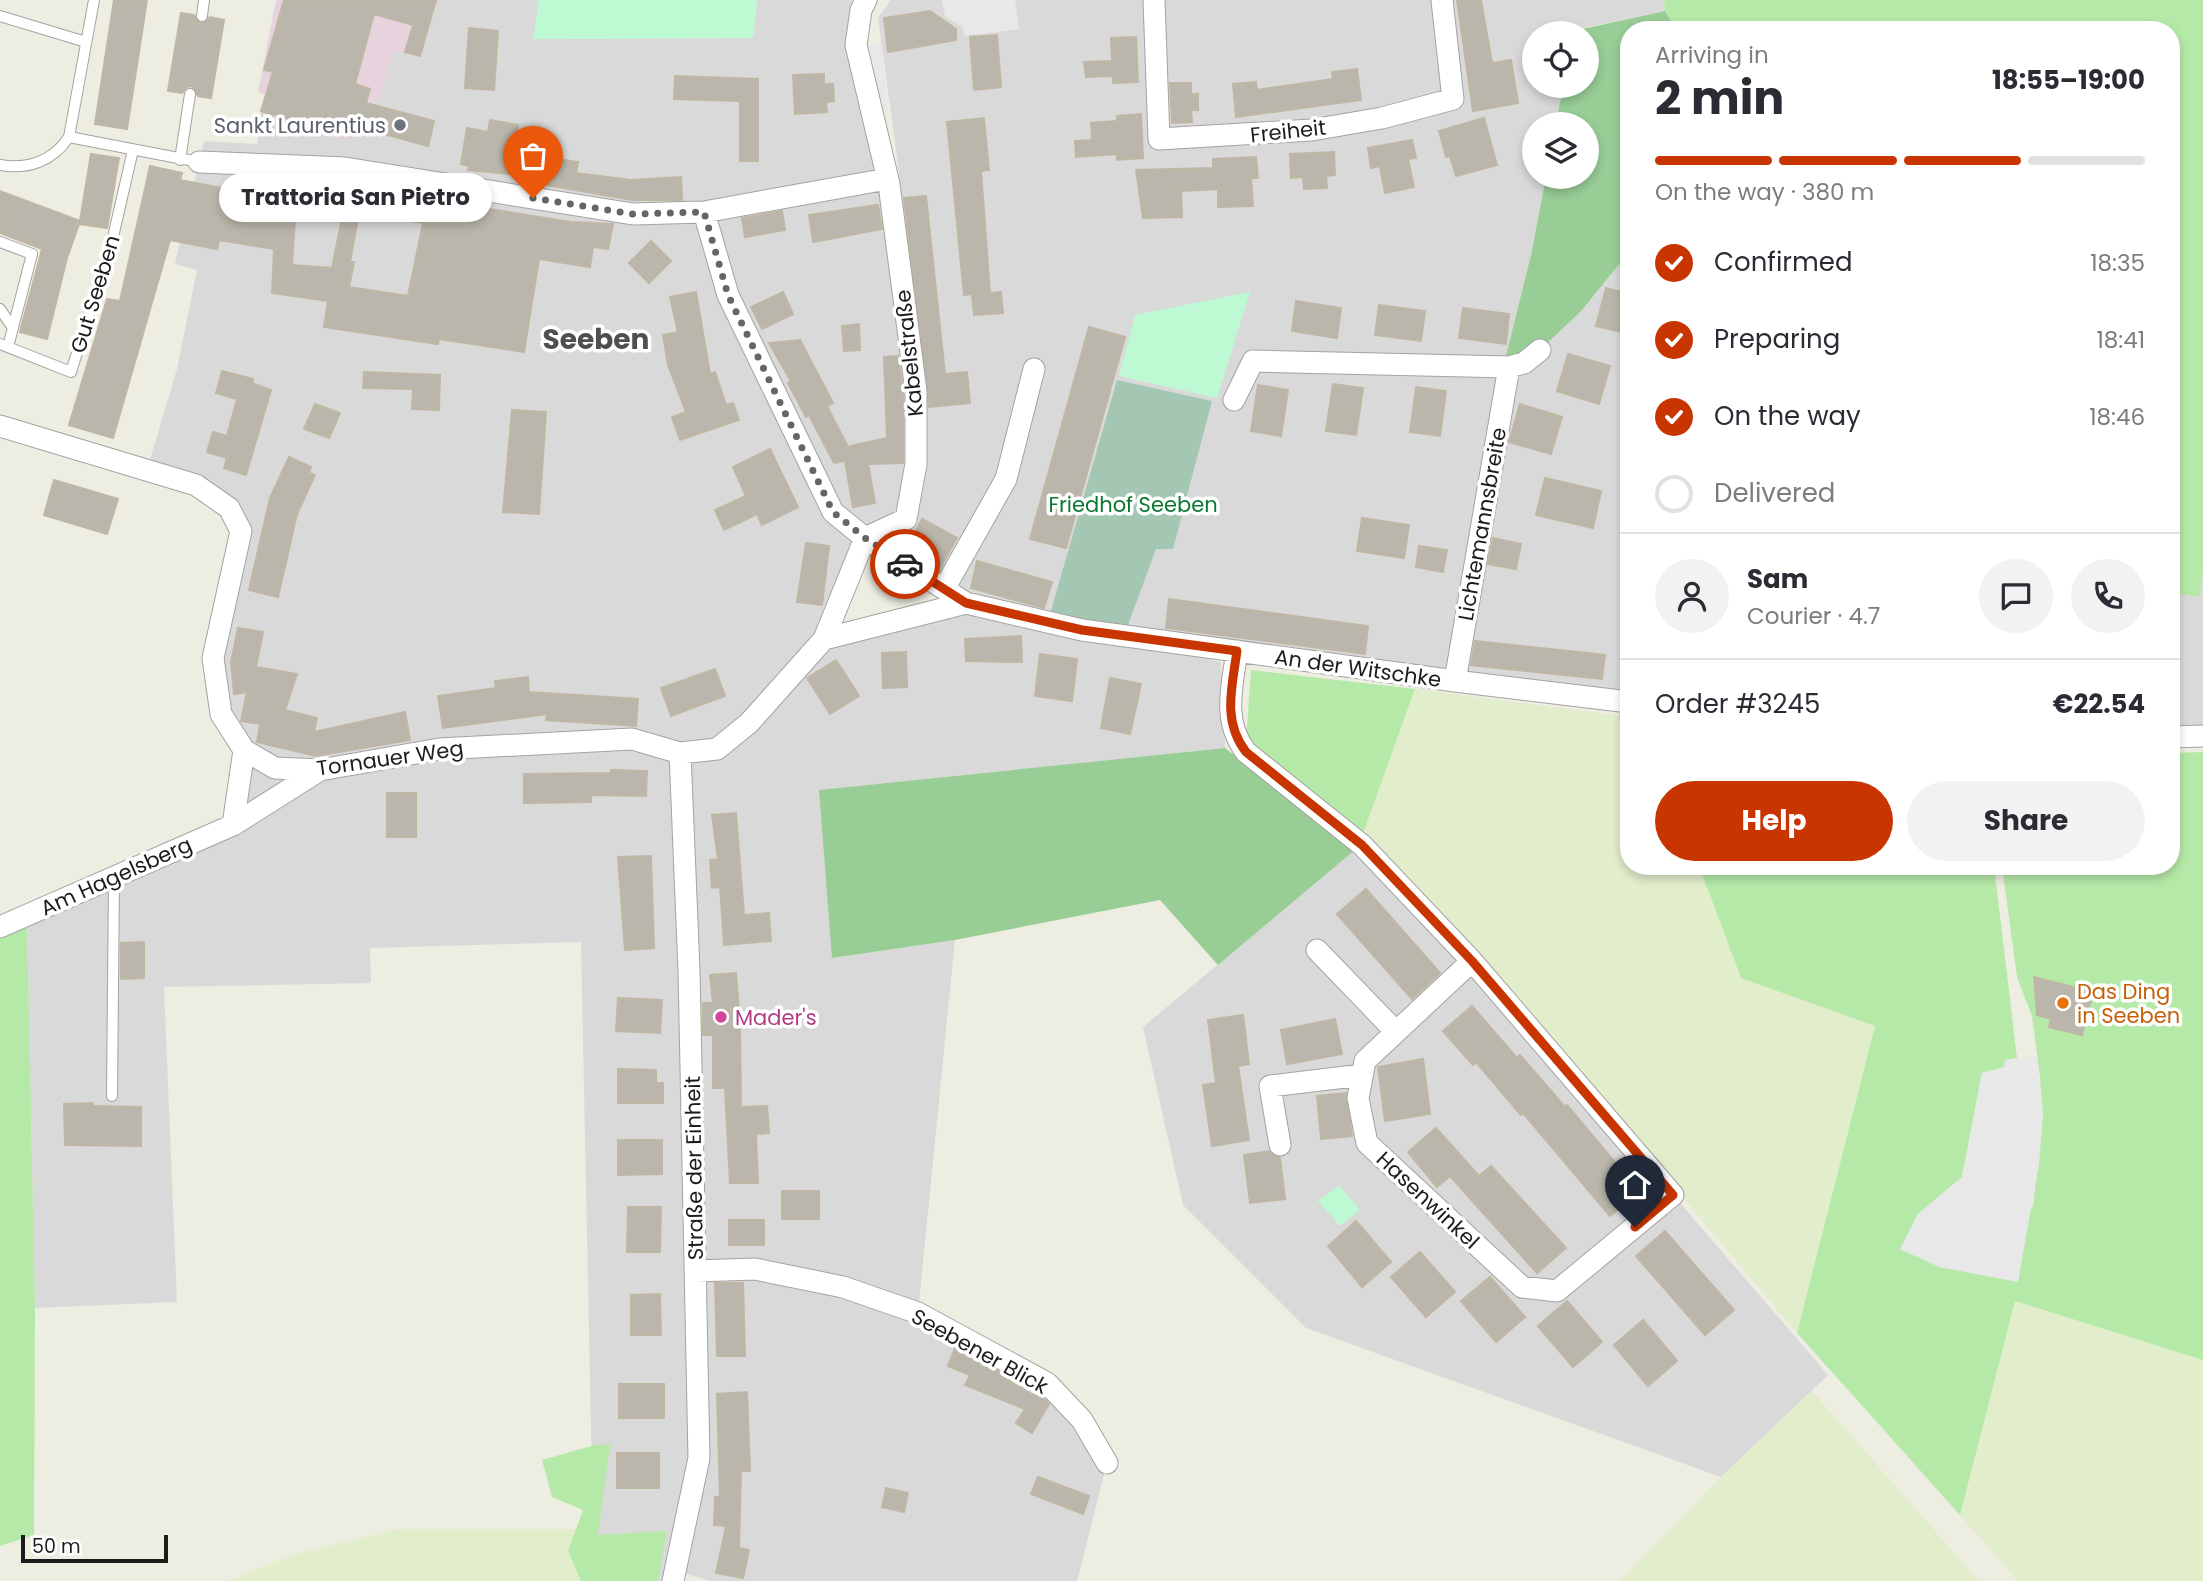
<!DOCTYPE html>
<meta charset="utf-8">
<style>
body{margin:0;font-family:Poppins,sans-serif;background:#f2f2f3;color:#2b2b33;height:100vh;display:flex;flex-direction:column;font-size:26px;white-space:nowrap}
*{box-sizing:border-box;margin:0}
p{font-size:23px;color:#7c7c81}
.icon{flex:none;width:38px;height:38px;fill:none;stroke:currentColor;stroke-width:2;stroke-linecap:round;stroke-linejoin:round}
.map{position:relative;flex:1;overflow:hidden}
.details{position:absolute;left:1620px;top:21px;width:560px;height:854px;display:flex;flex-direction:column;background:#fff;border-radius:28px;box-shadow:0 4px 10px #0003}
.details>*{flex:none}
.tools{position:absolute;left:1522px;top:21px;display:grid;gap:14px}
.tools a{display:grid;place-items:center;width:77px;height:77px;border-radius:50%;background:#fff;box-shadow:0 4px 10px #0003;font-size:35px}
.scale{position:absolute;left:21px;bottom:18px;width:147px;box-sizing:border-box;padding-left:7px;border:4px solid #1c1c1c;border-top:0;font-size:19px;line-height:24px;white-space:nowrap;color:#1c1c1c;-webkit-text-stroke:5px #fff;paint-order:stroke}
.pin{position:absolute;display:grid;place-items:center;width:60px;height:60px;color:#fff;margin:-72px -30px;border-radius:50% 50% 50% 0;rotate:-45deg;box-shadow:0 0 7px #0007}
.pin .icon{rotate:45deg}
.courier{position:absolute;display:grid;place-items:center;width:70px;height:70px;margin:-35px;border:5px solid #c83500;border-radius:50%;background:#fff;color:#222;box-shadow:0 2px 9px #0007}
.bubble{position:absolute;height:49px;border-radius:24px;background:#fff;box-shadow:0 4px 10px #0003;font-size:23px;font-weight:700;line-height:49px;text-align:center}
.head em{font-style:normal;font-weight:700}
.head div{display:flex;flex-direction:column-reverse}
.head{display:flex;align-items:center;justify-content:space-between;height:119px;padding:0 35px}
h1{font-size:46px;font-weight:700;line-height:52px}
.bar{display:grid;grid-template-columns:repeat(4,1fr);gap:10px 7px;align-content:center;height:84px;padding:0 35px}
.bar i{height:9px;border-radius:5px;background:#e1e1e2}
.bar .on{background:#c83500}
.bar p{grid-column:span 4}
.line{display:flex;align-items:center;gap:18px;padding:0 35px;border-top:2px solid #e1e1e2}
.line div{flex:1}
.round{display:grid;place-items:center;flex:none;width:74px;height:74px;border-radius:37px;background:#f2f2f3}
ol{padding:0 35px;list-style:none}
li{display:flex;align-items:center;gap:21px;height:77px}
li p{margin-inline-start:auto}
li .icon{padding:7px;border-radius:50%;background:#c83500;color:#fff;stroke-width:4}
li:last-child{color:#7c7c81}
li i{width:38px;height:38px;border:4px solid #e1e1e2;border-radius:50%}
.action{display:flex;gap:14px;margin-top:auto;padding:14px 35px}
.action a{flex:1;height:80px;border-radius:42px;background:#c83500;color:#fff;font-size:28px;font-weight:700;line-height:80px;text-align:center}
.action a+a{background:#f2f2f3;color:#2b2b33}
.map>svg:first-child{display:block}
.residential{fill:#dad9d9}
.industrial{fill:#e7d3de}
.farmland{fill:#e2edcc}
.grass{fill:#b5e9a7}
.forest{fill:#98cd96}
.cemetery{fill:#a3c7b2}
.park{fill:#bdf9d2}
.parking{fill:#e8e8e8}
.building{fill:#bab6ab;stroke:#bfb7a4;stroke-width:2;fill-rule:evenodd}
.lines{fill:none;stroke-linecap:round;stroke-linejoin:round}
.service-casing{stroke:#a3a3a3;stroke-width:12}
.minor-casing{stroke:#a3a3a3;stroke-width:23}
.service{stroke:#fff;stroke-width:10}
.minor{stroke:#fff;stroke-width:21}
.done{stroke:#666561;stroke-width:7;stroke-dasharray:0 12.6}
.route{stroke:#c83500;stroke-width:9}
.worship-dot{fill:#6b7280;stroke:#fff;stroke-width:2.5}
.food-dot{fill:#e8710a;stroke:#fff;stroke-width:2.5}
.hotel-dot{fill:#d1479c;stroke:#fff;stroke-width:2.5}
.labels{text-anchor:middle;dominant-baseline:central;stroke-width:7;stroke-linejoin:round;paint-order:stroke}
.worship-label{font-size:21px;fill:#5b616d;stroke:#fff;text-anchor:end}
.street-label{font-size:21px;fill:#1c1c1c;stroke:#fff}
.park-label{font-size:21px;fill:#0b7932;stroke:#fff}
.food-label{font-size:21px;fill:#c56008;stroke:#fff;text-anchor:start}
.hotel-label{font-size:21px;fill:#b23c85;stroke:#fff;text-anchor:start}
.district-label{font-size:28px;font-weight:bold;fill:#4f4f4f;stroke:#fff}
</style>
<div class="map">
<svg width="2203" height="1581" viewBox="0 0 2203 1581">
<rect width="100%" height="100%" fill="#eeede2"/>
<!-- residential -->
<path class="residential" d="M436,0H539L534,39L753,38L757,0H850L861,10L887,179L720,210L883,192L916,391L906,519L865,538L824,639L966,603L1221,662L1225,748L820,790L833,958L955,940L918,1313L1047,1383L1107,1463L1077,1581H711L675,1571L673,1581H591L593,1527L581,942L370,948L371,983L164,987L177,1302L35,1308L27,919L229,823L240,750L217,716L236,519L147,470L177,369L197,270L175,264L204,141L257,144L261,111L292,120V125L344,140L356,96L378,102L394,49L405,52Z
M891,0H1664L1665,11L1573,30V33H1535V86H1563L1556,124H1535V177H1546L1450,676L1087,627L968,599L873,538L909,521L914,356L899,172L878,18Z
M1629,252V702L1455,681L1509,367L1582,310Z
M2203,570V736L2172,737V593L2198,597Z
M1356,849L1472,961L1828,1375L1721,1477L1306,1328L1183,1205L1143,1027Z"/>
<!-- industrial -->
<path class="industrial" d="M276,0H436L420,56L394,50L378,102L356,96L345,141L291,125L292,120L261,111L266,95L258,92Z"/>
<!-- farmland -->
<path class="farmland" d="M1415,689L1629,717V866H1699L1741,978L1875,1026L1797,1333L1471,945L1362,836Z
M2015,1300L2203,1360V1581H2018L1960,1515Z
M1812,1391L1979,1581H1620L1721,1477Z
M397,1529H592L591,1581H228L292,1555Z"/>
<!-- grass -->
<path class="grass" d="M1664,0H2203V573L2199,597L2172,593V30H1676L1665,11Z
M1251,670L1415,689L1362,836L1246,741Z
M2203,752V1360L2015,1301L1960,1515L1797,1333L1875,1026L1741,978L1699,866H1994L2017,1058L2005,1060V1067L1982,1073L1962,1177L1917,1215L2033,1207L2043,1115L2040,1078L2032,1016L2017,977L2002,866H2172V753Z
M27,919L35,1308L34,1535L0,1546V931Z
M610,1444L598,1535L667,1531L658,1581H581L568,1551L583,1510L552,1497L542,1460L595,1445Z"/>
<!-- forest -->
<path class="forest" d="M1665,11L1676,30H1629V252L1582,310L1540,350L1505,360L1531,255L1546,177H1587V124H1556L1563,86H1587V33H1573V31Z
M1225,748L1356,849L1218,965L1160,900L955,940L832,958L819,790Z"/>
<!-- cemetery -->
<path class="cemetery" d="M1117,380L1212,401L1173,549H1156L1128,625L1092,621L1051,611Z"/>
<!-- park -->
<path class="park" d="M539,0H757L753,38L533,39Z
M1250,292L1217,398L1119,376L1135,315Z
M1339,1185L1360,1210L1340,1226L1318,1201Z"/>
<!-- parking -->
<path class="parking" d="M942,0H1015L1019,29L965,36L962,27L945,16Z
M881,43L888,110L872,114L856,45Z
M2037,1056L2043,1115L2039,1164L2018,1282L1939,1267L1900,1249L1917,1215L1962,1177L1982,1073L2004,1067L2005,1060Z"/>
<!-- building -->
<path class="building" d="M114,0H147L127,129L95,124Z
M284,0H436L420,56L405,52L413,25L374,14L355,84L370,89L366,103L434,121L428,146L344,123L341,134L261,111L273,72L264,70Z
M1457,0H1481L1492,63L1511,60L1518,103L1473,111Z
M930,11L956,29V40L888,52L884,18Z
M181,13L194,15L200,24L210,17L224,20L211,98L198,96L192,86L187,87L182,93L168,91Z
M469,28L498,31L494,90L465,88Z
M997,35L1001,87L974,90L970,37Z
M1136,37L1138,82L1113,83V76L1086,77L1084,62L1112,61L1111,38Z
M1357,69L1361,100L1236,117L1233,84L1256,82L1257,90L1333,79L1332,72Z
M824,74V84H833L834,101L826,102L827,112L795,114L793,75Z
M675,76L758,79V161H740V101L674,99Z
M1170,83H1191V94H1198V110H1191L1192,122L1172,123Z
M1141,114L1143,158L1117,160V154L1076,157L1075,141L1092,140L1091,123L1117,121V116Z
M984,118L989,170L981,171L990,293L1001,292L1003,313L974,315L972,294L964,295L947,122Z
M1484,118L1497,165L1456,176L1450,156L1446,157L1439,131Z
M490,120L518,125L510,174L468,170L469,166L461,164L467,128L488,132Z
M1412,140L1416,158L1408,159L1414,187L1385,193L1380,166L1371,168L1368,148Z
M1334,152L1335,175L1326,176L1327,188L1304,189L1303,177L1291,178L1290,154Z
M91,154L119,158L107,228L79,224L67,258L47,339L20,332L42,249L0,233V191L80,221Z
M545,157L578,162L576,173L631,180L681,177L682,200H632L540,184Z
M1256,157L1258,178H1251L1253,206L1218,207V189L1181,191L1182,217L1143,218L1136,170L1213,168V159Z
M150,166L182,173L180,180L243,192L245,182L279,187L280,178L305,179L300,221H295L292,265L332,268L349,183L443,197L459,200L458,204L571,222L613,224L608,249L593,247L590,267L539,259L524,352L439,339L438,344L324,327L328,301L272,293L274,249L219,240L217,249L170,240L113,438L69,425L107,299L120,301ZM359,213L423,223L408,296L349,287L354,262H350Z
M926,196L945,374L967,372L970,403L929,407L904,198Z
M878,205L882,229L813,242L809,215Z
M782,211L785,230L745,237L742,218Z
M651,241L671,261L649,283L629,263Z
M1606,288L1629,294V334L1596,326Z
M696,292L710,374L715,372L726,405L733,403L739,420L680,440L672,417L686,412L668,365L663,335L678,332L670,297Z
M783,292L793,314L762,329L751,307Z
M1296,301L1341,308L1337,338L1292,331Z
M1379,305L1425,311L1421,341L1375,335Z
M1463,308L1509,314L1506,344L1459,338Z
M859,324L860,350L844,351L842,326Z
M1089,327L1125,337L1066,548L1030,539Z
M800,340L833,403L827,406L851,453L850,446L887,438L884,357L898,356L903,392V463L868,464L875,503L853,507L845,461L834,463L809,415L806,417L788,383L791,381L769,343Z
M1568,354L1610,366L1599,404L1557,391Z
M222,371L253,379L252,383L271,390L246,475L224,468L227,458L207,452L213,432L227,436L237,399L216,393Z
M364,372L440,375L439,410L412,409L413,389L363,388Z
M1333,384L1363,388L1356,435L1326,431Z
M1258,385L1288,390L1281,436L1251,431Z
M1416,387L1446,391L1440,436L1410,432Z
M315,404L340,413L329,438L304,429Z
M1520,404L1562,417L1551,454L1509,442Z
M512,410L546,412L539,514L503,512Z
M770,449L798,507L762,525L757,514L724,530L715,510L746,496L733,467Z
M289,457L311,467L309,473L315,475L297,514L278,597L249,590L270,498Z
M1545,478L1601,491L1593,528L1536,515Z
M54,480L118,499L107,534L44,515Z
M1362,518L1409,525L1404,558L1357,551Z
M922,519L957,538L939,570L906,549Z
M1493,538L1521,544L1516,569L1488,564Z
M806,543L829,546L822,605L797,602Z
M1419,546L1447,550L1443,572L1416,567Z
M977,561L1052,582L1044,608L971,588Z
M1169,599L1368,626L1365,654L1166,628Z
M238,628L263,632L256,667L297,674L285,710L317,718L314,732L405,712L410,740L316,756L257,742L260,724L241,721L247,692L234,694L231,662Z
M1021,636L1022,662L966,661L965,639Z
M1475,641L1605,655L1602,679L1471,665Z
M906,652L907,687L883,688L882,653Z
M1040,654L1077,659L1072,701L1035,696Z
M836,660L859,696L830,714L807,678Z
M715,669L725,696L671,716L661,688Z
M528,677L529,692L638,699L636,726L546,720L547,714L443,728L438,696L496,688L495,681Z
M1110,678L1141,684L1130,734L1101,728Z
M611,770L647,771L646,796L591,795V802L524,803V774L611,773Z
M387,793H416V837H387Z
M736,813L744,915L769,913L771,941L724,945L720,887L712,888L710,860L718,859L712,815Z
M651,856L654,948L625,950L618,857Z
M1366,889L1440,973L1412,999L1337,914Z
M144,942V978L121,979V943Z
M736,973L740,1022L741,1107L767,1106L769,1133L756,1134L758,1183H730L725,1088H713V1035H703V1003H713L710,975Z
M2034,977L2093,992L2082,1035L2049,1027L2051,1019L2037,1015Z
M618,998L662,1000L660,1033L616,1031Z
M1472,1006L1517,1058L1520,1055L1565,1107L1567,1105L1639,1191L1610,1216L1523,1113L1521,1115L1476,1062L1473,1065L1443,1031Z
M1243,1015L1249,1064L1238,1066L1249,1140L1212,1146L1203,1085L1216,1083L1208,1020Z
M1335,1019L1342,1054L1287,1064L1281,1030Z
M1423,1059L1430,1114L1385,1121L1378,1067Z
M618,1069L656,1070V1083H663V1103H618Z
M1346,1093L1352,1136L1321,1139L1317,1096Z
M93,1103V1106L141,1107V1146L65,1145L64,1104Z
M1436,1128L1479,1176L1491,1166L1566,1248L1537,1273L1450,1176L1437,1187L1408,1152Z
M618,1140H662V1174L618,1175Z
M1269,1151L1280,1158L1285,1199L1250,1203L1244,1155Z
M782,1191H819V1219H782Z
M628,1207H661L660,1252H627Z
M729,1220H764V1245H729Z
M1356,1221L1391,1262L1362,1287L1328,1246Z
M1665,1231L1734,1310L1705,1335L1636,1256Z
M1420,1252L1455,1292L1426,1317L1391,1277Z
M1490,1277L1525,1317L1496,1342L1461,1301Z
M715,1283H743L745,1356H717Z
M660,1294L661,1335H631V1295Z
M1567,1301L1602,1342L1573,1367L1538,1326Z
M1643,1320L1677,1361L1648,1386L1614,1345Z
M955,1348L1007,1376L1006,1379L1033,1395L1035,1391L1039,1394L1049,1404L1032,1433L1016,1423L1025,1409L965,1385L970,1375L948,1366Z
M619,1384H664V1418H619Z
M747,1392L750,1471H741L739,1548L749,1550L743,1578L716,1573L726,1526L714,1525L715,1497H720L717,1394Z
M617,1453H659V1488H617Z
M1038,1477L1089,1496L1083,1514L1031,1494Z
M886,1488L908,1493L904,1512L882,1507Z"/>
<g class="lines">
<!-- service casing -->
<g class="service-casing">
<path id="service" d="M0,16L86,42
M202,16L204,0
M69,137L199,162
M180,160L190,94
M0,165C28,170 53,161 69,137L94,0
M0,242L32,254L8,347
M0,309L13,328
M0,344L71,372L113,237L133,150
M112,1096L114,877"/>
</g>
<!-- minor casing -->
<g class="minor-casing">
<path id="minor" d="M1154,0L1159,139L1312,130L1382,118L1453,99L1442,0
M199,162L345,168L633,214L704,212L887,179
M704,212L728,295L833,512L865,538L966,603L1082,630L1455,681L1629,702
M1509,367L1524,363L1540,350
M1234,400L1253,361L1509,367L1455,681
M0,426L196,485L229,508L241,531L213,658L221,714L244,750L275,768L320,770L439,749L632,739L680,753L717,749L749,723L824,639L865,538
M865,538L906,519L916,464V391L889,184L856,45L861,10L866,0
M944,589L1006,479L1034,369
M824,639L966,603
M1237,651C1232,687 1222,721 1246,752L1362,845L1472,961L1673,1195L1557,1291L1522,1287L1367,1143L1358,1098L1365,1061L1472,961
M2172,737L2203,736
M233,825L244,750
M0,927L233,825L320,770
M1317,950L1396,1032
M1280,1145L1270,1086L1362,1075
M696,1271L755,1269L843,1287L918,1313L1047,1383L1082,1420L1107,1463
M673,1581L699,1458L689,970L680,753"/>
</g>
<!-- service -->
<use href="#service" class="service"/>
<!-- minor -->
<use href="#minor" class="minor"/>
</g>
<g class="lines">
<!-- done -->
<path class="done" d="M533,198L633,214L704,212L728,295L833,512L865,538L905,564"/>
<!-- route -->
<path class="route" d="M905,564L966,603L1082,630L1237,651C1232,687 1222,721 1246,752L1362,845L1472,961L1673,1195L1635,1227"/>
</g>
<!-- markers -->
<circle class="worship-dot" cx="400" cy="125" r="7"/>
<circle class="food-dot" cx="2063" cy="1003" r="7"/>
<circle class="hotel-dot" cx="721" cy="1017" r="7"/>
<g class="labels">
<!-- worship labels -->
<g class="worship-label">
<text x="386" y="125">Sankt Laurentius</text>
</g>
<!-- street labels -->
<g class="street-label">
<text transform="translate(1288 131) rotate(-6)">Freiheit</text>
<text transform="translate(95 294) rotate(-73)">Gut Seeben</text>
<text transform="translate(909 353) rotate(-96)">Kabelstraße</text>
<text transform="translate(1482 524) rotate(-80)">Lichtemannsbreite</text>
<text transform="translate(1358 668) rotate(8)">An der Witschke</text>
<text transform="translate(390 758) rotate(-8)">Tornauer Weg</text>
<text transform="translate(116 876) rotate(-24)">Am Hagelsberg</text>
<text transform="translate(694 1168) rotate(-91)">Straße der Einheit</text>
<text transform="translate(1428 1200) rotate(43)">Hasenwinkel</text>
<text transform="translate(980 1351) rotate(29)">Seebener Blick</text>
</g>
<!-- park labels -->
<g class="park-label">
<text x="1133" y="504">Friedhof Seeben</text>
</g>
<!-- food labels -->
<g class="food-label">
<text x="2077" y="991">Das Ding<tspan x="2077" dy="24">in Seeben</tspan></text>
</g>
<!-- hotel labels -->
<g class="hotel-label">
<text x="735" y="1017">Mader's</text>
</g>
<!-- district labels -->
<g class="district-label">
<text x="596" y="339">Seeben</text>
</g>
</g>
</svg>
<div class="tools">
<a><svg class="icon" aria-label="locate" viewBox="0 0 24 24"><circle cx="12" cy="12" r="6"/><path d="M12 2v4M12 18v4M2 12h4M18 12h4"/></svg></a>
<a><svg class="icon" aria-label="layers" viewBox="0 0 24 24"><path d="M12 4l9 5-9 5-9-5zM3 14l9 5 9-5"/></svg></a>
</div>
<div class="scale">50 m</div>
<div class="pin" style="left:533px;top:198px;background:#ea580c"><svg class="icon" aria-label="bag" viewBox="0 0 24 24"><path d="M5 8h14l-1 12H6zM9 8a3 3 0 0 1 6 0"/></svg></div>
<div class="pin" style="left:1635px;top:1227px;background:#1f2937"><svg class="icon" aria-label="home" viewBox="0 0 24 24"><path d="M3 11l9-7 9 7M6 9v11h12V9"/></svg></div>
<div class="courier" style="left:905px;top:564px"><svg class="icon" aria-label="car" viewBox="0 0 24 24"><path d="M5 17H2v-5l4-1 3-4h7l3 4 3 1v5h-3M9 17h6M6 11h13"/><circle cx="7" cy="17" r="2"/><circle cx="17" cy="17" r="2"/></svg></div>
<div class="bubble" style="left:219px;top:173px;width:273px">Trattoria San Pietro</div>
<section class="details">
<div class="head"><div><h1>2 min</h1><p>Arriving in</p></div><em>18:55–19:00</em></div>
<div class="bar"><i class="on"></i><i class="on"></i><i class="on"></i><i></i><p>On the way · 380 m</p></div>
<ol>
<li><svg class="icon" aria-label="check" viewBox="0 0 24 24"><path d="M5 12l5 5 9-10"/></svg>Confirmed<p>18:35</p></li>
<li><svg class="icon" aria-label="check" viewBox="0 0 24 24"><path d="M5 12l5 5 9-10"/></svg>Preparing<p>18:41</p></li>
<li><svg class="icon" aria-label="check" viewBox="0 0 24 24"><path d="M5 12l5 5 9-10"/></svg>On the way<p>18:46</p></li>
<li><i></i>Delivered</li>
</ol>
<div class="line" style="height:126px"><a class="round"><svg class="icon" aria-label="person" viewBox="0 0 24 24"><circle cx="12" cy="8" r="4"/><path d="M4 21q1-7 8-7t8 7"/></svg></a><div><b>Sam</b><p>Courier · 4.7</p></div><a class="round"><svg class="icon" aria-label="chat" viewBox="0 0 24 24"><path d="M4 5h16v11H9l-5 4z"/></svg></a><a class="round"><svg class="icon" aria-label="phone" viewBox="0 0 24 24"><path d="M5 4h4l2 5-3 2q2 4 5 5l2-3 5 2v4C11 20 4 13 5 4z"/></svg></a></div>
<div class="line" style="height:91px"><div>Order #3245</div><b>€22.54</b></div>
<div class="action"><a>Help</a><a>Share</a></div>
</section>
</div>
